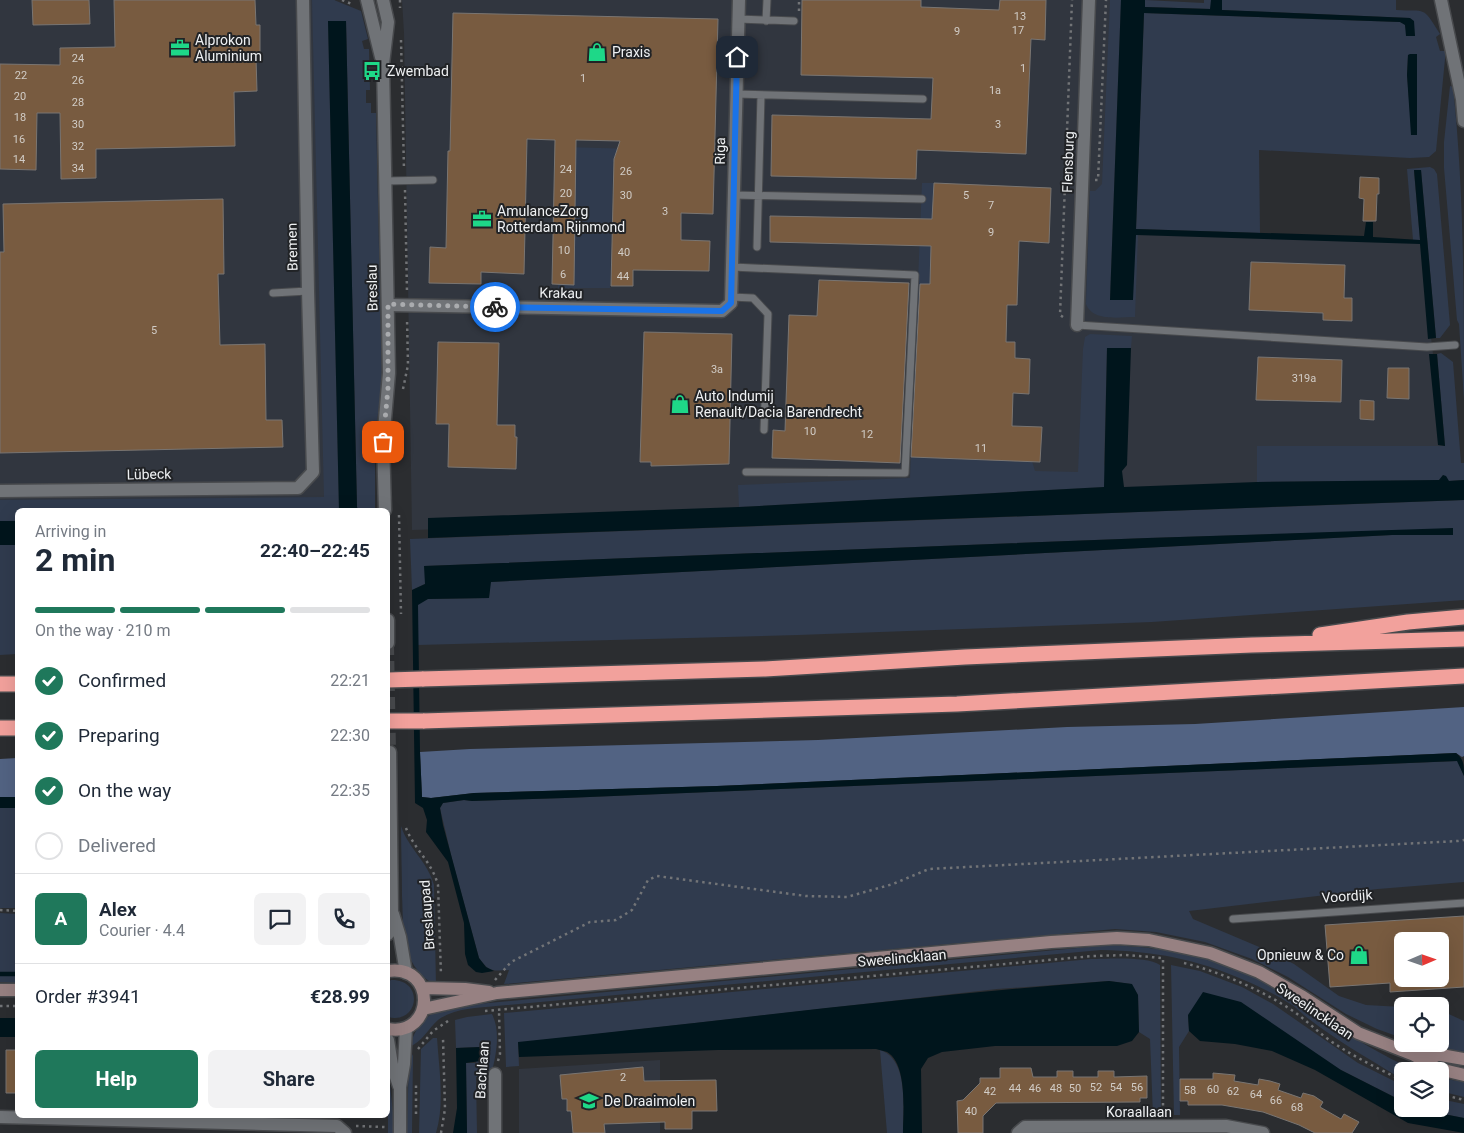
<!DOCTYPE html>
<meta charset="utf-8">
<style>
body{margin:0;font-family:Roboto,sans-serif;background:#f2f2f3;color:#1f2937;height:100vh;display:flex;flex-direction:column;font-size:19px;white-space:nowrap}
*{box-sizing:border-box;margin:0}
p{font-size:16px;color:#747a83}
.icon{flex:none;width:28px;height:28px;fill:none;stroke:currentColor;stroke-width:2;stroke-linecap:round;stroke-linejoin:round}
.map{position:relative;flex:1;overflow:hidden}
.details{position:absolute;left:15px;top:508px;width:375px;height:610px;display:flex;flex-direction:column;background:#fff;border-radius:8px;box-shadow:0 5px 20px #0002}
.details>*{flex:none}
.needle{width:32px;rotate:88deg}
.fabs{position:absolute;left:1394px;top:932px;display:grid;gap:10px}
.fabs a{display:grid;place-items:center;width:55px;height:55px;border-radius:8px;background:#fff;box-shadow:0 5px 20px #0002;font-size:25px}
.pin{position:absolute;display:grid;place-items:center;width:42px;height:42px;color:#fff;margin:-21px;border-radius:10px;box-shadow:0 2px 8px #0006}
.courier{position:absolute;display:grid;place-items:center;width:50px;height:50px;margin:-25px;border:4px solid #1a73e8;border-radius:50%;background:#fff;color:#222;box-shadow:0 1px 6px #0007}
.overview em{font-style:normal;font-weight:700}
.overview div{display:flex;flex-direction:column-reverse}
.overview{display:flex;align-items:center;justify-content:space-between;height:85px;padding:0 20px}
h1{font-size:32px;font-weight:700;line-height:38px}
.bar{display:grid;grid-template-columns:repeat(4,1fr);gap:8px 5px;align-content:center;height:60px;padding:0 20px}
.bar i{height:6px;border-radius:4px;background:#e0e1e3}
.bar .selected{background:#1f785b}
.bar p{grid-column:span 4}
.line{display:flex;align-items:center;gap:12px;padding:0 20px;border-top:1px solid #e0e1e3}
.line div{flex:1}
.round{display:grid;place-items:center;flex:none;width:52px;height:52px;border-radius:8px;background:#f2f2f3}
ol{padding:0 20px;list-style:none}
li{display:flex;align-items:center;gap:15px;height:55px}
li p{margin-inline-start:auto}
li .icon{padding:5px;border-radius:50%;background:#1f785b;color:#fff;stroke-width:4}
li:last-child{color:#747a83}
li i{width:28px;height:28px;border:2px solid #e0e1e3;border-radius:50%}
.cta{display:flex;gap:10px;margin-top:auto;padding:10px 20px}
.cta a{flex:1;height:58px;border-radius:8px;background:#1f785b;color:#fff;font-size:20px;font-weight:700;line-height:58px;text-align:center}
.cta a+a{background:#f2f2f3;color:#1f2937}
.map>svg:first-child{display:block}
.built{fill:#31363f}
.green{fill:#303b4e;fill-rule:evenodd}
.forest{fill:#526383}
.water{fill:#00151c}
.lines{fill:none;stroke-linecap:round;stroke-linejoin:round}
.stream{stroke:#00151c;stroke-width:4.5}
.building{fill:#785b40;stroke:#797572;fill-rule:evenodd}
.tertiary-tunnel{stroke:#484a4d;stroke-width:12;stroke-dasharray:12 6;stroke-linecap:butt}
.service-casing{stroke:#484a4d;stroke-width:9}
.minor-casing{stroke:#484a4d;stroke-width:15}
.tertiary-casing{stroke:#484a4d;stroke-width:15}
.secondary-casing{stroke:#484a4d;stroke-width:15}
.motorway-casing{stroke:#484a4d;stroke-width:18}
.path{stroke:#727477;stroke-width:2.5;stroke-dasharray:2.5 4;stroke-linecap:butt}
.service{stroke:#707377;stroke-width:7}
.minor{stroke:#707377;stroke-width:12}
.tertiary{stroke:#707377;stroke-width:12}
.secondary{stroke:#978182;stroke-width:12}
.motorway{stroke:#f2a19c;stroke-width:15}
.motorway-bridge-casing{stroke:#484a4d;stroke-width:18;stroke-linecap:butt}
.motorway-bridge{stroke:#f2a19c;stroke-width:15}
.done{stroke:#aaacaf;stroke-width:5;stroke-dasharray:0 9}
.route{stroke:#1a73e8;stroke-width:6}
.labels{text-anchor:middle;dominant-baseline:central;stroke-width:4;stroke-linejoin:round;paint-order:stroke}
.number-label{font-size:11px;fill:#d1ccc6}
.poi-label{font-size:14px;fill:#eff1f3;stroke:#212326;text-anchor:start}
.street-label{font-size:14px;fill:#eff1f3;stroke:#212326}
</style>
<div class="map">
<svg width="1464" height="1133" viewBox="0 0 1464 1133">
<rect width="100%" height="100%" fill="#2b2d30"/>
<!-- built -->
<path class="built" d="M0,0H335L338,32L346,510H18L17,530H0Z
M402,0H1131L1123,231L1425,242L1431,337L1448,481L741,519L412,530L404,33Z
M660,1060V1133H519V1069Z"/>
<!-- green -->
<path class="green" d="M312,0H334L361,11L368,39L362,41L364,49H369L370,90H366V103H371V113H376L382,384L375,436V510H358L357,507L346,21H328L339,510H18L17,521H0V500L324,497Z
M1110,0H1121L1110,299L1135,235H1138L1135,317C1119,317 1093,322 1086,304L1090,191H1095L1102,184Z
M1145,0L1204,3V0H1211V9L1145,7Z
M1222,0H1396V10C1427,12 1422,5 1440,34L1436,37L1440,51H1445V59L1436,151L1429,157L1410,158L1259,150L1260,233L1136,229L1144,13L1400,22L1405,24L1407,36H1415L1410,18L1221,10ZM1417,54V135H1412L1407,75L1408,55Z
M1450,86L1453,87C1464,190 1464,296 1464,400L1459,324L1457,320L1444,168V142Z
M564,147L637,149V162H613L610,288H558Z
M1430,167L1434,169L1437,174L1450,325L1440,338H1436L1421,170L1414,171L1420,240H1413L1407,169Z
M922,183H934L923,457L1032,461L1035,471L1078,472L1083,349L1085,337L1090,334L1132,336L1131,348H1107L1104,464L1106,471L1105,487L739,507L738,485L910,478Z
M1441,353L1453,362L1461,463H1464V480L1448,481L1443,475L1439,480L1257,482V446H1445L1437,354Z
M1464,500V600L1152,622L798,635L418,645V604L427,599L489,598L490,582L1392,535H1452L1453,529L1148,538L425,566V584L412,590L410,539Z
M0,545H17V654L0,655Z
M1458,761L1464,776V882L1378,889L1189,911L1193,919L1264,949L1294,964L1339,996L1366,1005L1402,1007V1038L1377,1029L1346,1014L1288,977L1252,959L1205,942L1156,932L1115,929L504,984L509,970C492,971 489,972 479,958L452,859L440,808L443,803L464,800L472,801L565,798Z
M0,808H17V908H0Z
M401,826C408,848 428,862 434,885L436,985C422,979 411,964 407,950C402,933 403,914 402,896C402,873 401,850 401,826Z
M0,913L17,914V983L0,982Z
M1110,945C1169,948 1218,956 1271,984C1283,990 1294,999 1306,1007C1342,1030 1378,1055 1418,1071H1402V1078L1395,1075C1366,1057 1336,1040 1309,1019C1303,1015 1298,1009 1292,1005C1277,995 1260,987 1244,980C1196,959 1154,951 1101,950L496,1006C477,1008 454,1008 438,1020C428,1029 422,1042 409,1047C419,1020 427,1012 456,1006Z
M1091,959C1107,959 1148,956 1160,965L1161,1115L1153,1116L1150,1039L1139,1032L1138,995L1131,984L1109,981L997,989L518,1043L519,1066L506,1067L504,1013Z
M1171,965L1200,971L1242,987L1273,1004L1358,1063L1402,1085V1101L1341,1070L1188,1015L1189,1031L1179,1047L1180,1115H1174Z
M391,980C425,979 419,1025 388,1017V982Z
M1440,1010L1464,1021V1053L1421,1044H1440Z
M492,1014C501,1032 496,1056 491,1075L476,1077L477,1133H467L466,1063H476L480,1047L456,1048L455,1020L467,1017Z
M433,1038H437C439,1069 445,1103 436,1133H419L421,1049Z
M880,1050C909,1059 903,1108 903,1133H887Z
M409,1054H412L413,1056L412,1133H407Z
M388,1068L393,1112V1133H388Z
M1440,1078L1464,1082V1097L1440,1091Z
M1440,1099L1464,1104V1118L1418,1109H1440Z"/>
<!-- forest -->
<path class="forest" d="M1464,707V756L1462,757L1456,753L717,786L474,793L431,798L422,797L420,752L470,749L818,740L1067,727L1195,724Z
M17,758V797H0V759Z"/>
<!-- water -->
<path class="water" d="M1121,0H1145V7L1210,9L1211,0H1222V10L1387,17L1410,18L1414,21L1415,36H1406L1405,25L1400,22L1144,13L1136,229L1364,236L1366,222H1373V237L1420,240L1414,170H1421L1436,338L1428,339L1420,244L1136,235L1133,300H1110Z
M328,21H346L357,507L358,510H339Z
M1410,54H1417V135H1411L1407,75L1408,55Z
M1107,348H1131L1127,465L1122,471L1124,487L1257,482L1439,480L1443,475L1446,476L1449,481L1464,480V500L428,538V518L739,507L1104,487Z
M1429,354H1437L1445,446L1438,445Z
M0,521H17V545H0Z
M1453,528V535H1392L491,582L489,598L428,599L418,605L420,752L422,797L431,798L474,793L717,786L1456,753C1464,759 1464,765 1464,776L1457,761L565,798L472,801L464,800L443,803L440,808L443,825L479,958L486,967L494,971L482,973L476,972L468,965L465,954L464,923L448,862L426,832L427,820L423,808L415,803L412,590L425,584L424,566L1148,538Z
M0,797H17V808H0Z
M1109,981L1132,984L1138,995L1139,1032L1132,1041L1117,1046H995L942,1052L928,1058L921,1069L922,1133H903C903,1113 908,1064 887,1052C884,1051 879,1050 876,1049L718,1050L519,1057L518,1042C715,1022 911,996 1109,981Z
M1203,992L1241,1002L1341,1070L1402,1101V1109H1418L1464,1118V1133L1408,1123L1315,1070L1272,1051L1235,1044L1200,1041L1189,1031L1188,1015Z
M0,1018H17V1037H0Z
M480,1047L481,1061L466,1063L467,1133H453L457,1108L456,1048Z"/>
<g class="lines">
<!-- stream -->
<path class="stream" d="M0,974H18"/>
</g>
<!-- building -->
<path class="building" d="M32,0H89L90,24L33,25Z
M114,0H255L256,25H260V58H256L257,91L234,92L235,146L96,149V178L61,179L60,113H37L36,170L0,169V64L60,65V48L115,47Z
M802,0H921V7L999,10L1000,0H1046L1045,40L1031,39L1026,154L917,150L916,179L771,176L772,115L931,119L933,78L801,75Z
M453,13L718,19L713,214L681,213V240L710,241L709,271L633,270V286H611L614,159L620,141L576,140L574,285L552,284L555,140L527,139L524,274L481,272V284L429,283L430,247L446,248L448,151H450Z
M1360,177L1379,178V194H1377L1376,221H1363L1364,199L1359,198Z
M934,183L1051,188L1049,243L1019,241L1017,305H1007L1006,342H1015V358L1030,359L1029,394L1013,393L1012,426L1042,427L1040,462L911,457L920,284H930L931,246L770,242V216L932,219Z
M223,199L224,274H218L220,345L265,344L266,420H282L283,447L0,453V252H4L3,204Z
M1251,262L1345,265L1344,298H1352V321L1323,320V313L1249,310Z
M819,280L909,283L900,463L772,458L773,430L785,431L789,315L817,316Z
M644,332L732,334L729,464L651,466V462H640Z
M438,342L499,343L497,425H515V437H517L516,469L448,467L449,424H436Z
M1258,357L1342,360L1341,402L1256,400Z
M1388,368H1409V399L1387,398Z
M1360,400L1374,401V420L1360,419Z
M1464,916V987L1390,992V983L1330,987L1325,925ZM1402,941H1440V979H1402Z
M6,1050H18V1093H6Z
M643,1067L644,1081L716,1080L717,1111H692V1129H665V1122L604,1124L605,1133H573L571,1111H567V1099H562L560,1075Z
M1000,1068H1031L1033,1077H1057V1071H1073V1077H1098V1071H1114V1077L1147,1076V1098H1140V1102L996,1103L983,1116V1133H958L957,1101L963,1100L980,1083V1078H1000Z
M1213,1073L1235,1075L1234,1081L1258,1085L1259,1079L1270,1081L1280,1084L1278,1090L1301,1098L1303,1093L1314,1096L1323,1102L1320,1107L1341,1119L1344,1114L1359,1122L1352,1133H1315L1299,1125L1263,1112L1222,1105H1188V1101H1180V1079H1213Z"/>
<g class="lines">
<!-- tertiary-tunnel -->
<path class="tertiary-tunnel" d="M388,643L390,752"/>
<!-- service casing -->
<g class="service-casing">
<path id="service" d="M738,19L794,21
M766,21L767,0
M736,94L923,99
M385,181L433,180
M734,195L922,199
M757,247L761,95
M732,267L915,275L905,473L746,472
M273,293L308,291
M731,297L753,298L768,314L764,430
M1077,325L1427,347L1455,345
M1233,919L1464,903"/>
</g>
<!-- minor casing -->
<g class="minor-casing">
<path id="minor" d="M1441,0L1462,99L1464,121
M388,305L722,311L731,303L739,0
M1077,325L1089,0
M0,491L298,488L313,472L308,291L303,0
M388,1040L392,1065L399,1086
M495,1074V1133
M0,1117L337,1126L345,1133
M400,1133V1087L404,1064L406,1028
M1018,1133L1025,1127L1226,1126L1263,1133"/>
</g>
<!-- tertiary casing -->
<g class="tertiary-casing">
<path id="tertiary" d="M367,0L381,57
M383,0L388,22L383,64L389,373L383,442L385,510
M388,620V643
M393,914L400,937L406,973
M388,934L392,912L390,752"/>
</g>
<!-- secondary casing -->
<g class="secondary-casing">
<path id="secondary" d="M388,971C437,964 435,1037 388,1029
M422,988L465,989L489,992
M0,990H18
M423,1009L497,993L1051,942L1117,938L1149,940L1210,953L1259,972L1303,997L1358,1033L1414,1055L1439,1069L1464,1075
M1417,1055H1441L1464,1059"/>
</g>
<!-- motorway casing -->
<g class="motorway-casing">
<path id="motorway" d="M1320,635L1408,622L1464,617
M422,679L765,669L965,657L1252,645L1464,639
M0,684H18
M423,721L957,704L1464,676
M0,728H18"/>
</g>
<!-- path -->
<path class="path" d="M342,0L354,5
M400,0V8
M799,11V0
M401,40L404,170
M1095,180H1098L1106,0
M405,190L407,292
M1063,317L1060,315L1072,0
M403,389L408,365L407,318
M399,515L401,614
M406,828C414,849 432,862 438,885L441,975
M0,910L18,911
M1184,963C1221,972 1264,991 1296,1013C1308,1022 1319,1033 1332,1042C1355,1057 1378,1069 1402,1080
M495,980L511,962L590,922L616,920L632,910L648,880L657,876L806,896L847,897L893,884L929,869L1458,841L1464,840
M0,1006H18
M485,1011L1093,956L1126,955L1162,958
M418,1049L433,1031L451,1019
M498,1061L500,1054L499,1010
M1440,1094L1464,1100
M1163,1112V959
M416,1114V1082
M356,1126L385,1127
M441,1133L445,1109L443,1038"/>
<!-- service -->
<use href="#service" class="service"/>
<!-- minor -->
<use href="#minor" class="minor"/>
<!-- tertiary -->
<use href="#tertiary" class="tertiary"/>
<!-- secondary -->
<use href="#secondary" class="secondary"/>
<!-- motorway -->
<use href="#motorway" class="motorway"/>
<!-- motorway-bridge casing -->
<g class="motorway-bridge-casing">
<path id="motorway-bridge" d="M388,680L422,679
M388,721H423"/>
</g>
<!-- motorway-bridge -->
<use href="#motorway-bridge" class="motorway-bridge"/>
</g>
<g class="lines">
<!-- done -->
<path class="done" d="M383,442L388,388V304L495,307"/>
<!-- route -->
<path class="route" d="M495,307L722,311L731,303L737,57"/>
</g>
<!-- icons -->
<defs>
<g id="office-bare" transform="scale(1.5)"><path d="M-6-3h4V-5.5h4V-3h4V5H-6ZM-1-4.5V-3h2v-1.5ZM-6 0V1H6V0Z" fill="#1ed888" stroke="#212326" stroke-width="2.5" paint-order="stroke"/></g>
<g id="shop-bare" transform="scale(1.5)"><path d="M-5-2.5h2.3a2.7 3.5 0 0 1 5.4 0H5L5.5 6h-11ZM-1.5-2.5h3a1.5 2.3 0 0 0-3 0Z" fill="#1ed888" stroke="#212326" stroke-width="2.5" paint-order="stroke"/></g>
<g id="bus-bare" transform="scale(1.5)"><path d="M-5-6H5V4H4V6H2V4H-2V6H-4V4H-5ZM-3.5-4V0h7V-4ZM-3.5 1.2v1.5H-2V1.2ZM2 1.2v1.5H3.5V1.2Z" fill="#1ed888" stroke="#212326" stroke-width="2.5" paint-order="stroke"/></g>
<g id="school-bare" transform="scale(1.5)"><path d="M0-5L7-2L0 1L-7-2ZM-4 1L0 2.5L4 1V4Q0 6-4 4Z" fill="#1ed888" stroke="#212326" stroke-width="2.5" paint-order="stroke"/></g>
</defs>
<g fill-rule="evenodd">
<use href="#office-bare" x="180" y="48"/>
<use href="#shop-bare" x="597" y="52"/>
<use href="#bus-bare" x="372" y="71"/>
<use href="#office-bare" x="482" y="219"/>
<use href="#shop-bare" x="680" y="404"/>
<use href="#shop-bare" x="1359" y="955"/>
<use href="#school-bare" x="589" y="1101"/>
</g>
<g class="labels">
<!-- number labels -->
<g class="number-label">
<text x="1020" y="16">13</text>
<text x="1018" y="30">17</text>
<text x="957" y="31">9</text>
<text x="78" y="58">24</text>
<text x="1023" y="68">1</text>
<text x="21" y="75">22</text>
<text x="583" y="78">1</text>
<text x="78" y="80">26</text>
<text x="995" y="90">1a</text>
<text x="20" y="96">20</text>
<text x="78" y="102">28</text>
<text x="20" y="117">18</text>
<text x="78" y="124">30</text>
<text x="998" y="124">3</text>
<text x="19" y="139">16</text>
<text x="78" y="146">32</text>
<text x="19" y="159">14</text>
<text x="78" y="168">34</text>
<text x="566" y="169">24</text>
<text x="626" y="171">26</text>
<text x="566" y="193">20</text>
<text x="626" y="195">30</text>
<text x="966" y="195">5</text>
<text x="991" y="205">7</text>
<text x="665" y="211">3</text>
<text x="991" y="232">9</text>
<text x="564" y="250">10</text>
<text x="624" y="252">40</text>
<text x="563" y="274">6</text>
<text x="623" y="276">44</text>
<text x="154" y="330">5</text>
<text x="717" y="369">3a</text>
<text x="1304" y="378">319a</text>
<text x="810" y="431">10</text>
<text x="867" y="434">12</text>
<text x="981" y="448">11</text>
<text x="623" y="1077">2</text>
<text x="1096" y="1087">52</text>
<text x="1116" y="1087">54</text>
<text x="1137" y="1087">56</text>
<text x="1015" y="1088">44</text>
<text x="1035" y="1088">46</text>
<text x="1056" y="1088">48</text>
<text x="1075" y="1088">50</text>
<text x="1213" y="1089">60</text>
<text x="1190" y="1090">58</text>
<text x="990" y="1091">42</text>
<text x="1233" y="1091">62</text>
<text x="1256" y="1094">64</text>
<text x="1276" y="1100">66</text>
<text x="1297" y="1107">68</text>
<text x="971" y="1111">40</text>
</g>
<!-- poi labels -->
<g class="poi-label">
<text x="195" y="40">Alprokon<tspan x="195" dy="16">Aluminium</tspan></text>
<text x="612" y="52">Praxis</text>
<text x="387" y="71">Zwembad</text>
<text x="497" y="211">AmulanceZorg<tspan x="497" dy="16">Rotterdam Rijnmond</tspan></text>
<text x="695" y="396">Auto Indumij<tspan x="695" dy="16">Renault/Dacia Barendrecht</tspan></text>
<text x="1344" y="955" text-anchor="end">Opnieuw &amp; Co</text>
<text x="604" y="1101">De Draaimolen</text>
</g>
<!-- street labels -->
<g class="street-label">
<text transform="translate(720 151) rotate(-89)">Riga</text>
<text transform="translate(1068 162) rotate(-88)">Flensburg</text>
<text transform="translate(292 247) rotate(-91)">Bremen</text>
<text transform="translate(372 288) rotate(-91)">Breslau</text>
<text transform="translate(561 293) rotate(1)">Krakau</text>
<text transform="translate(149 474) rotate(-1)">Lübeck</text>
<text transform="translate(1347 896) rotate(-4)">Voordijk</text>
<text transform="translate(427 915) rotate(-94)">Breslaupad</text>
<text transform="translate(902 958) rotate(-5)">Sweelincklaan</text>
<text transform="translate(1315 1011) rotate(34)">Sweelincklaan</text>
<text transform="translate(482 1070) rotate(-86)">Bachlaan</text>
<text x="1139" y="1112">Koraallaan</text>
</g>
</g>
</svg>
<div class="fabs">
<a><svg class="needle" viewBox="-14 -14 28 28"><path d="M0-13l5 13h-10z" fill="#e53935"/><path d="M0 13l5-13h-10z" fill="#747a83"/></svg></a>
<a><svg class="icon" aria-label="locate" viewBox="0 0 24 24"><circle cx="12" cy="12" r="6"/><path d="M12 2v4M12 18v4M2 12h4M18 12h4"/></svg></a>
<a><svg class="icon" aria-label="layers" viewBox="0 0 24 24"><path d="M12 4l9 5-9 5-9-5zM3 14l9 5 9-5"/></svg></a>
</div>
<div class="pin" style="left:383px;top:442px;background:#ea580c"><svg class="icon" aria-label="bag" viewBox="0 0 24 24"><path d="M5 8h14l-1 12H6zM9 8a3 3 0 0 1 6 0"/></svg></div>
<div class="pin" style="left:737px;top:57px;background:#1f2937"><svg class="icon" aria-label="home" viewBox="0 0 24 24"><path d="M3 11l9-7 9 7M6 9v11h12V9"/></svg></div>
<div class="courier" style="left:495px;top:307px"><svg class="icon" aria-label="bike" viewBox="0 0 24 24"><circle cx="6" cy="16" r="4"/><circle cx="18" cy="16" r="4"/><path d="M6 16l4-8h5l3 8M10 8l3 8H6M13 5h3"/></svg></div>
<section class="details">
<div class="overview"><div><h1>2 min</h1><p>Arriving in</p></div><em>22:40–22:45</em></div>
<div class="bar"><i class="selected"></i><i class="selected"></i><i class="selected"></i><i></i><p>On the way · 210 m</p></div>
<ol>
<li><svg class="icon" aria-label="check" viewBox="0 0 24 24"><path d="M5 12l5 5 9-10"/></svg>Confirmed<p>22:21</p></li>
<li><svg class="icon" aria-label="check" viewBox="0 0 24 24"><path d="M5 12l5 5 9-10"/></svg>Preparing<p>22:30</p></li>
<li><svg class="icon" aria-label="check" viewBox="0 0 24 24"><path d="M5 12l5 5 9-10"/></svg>On the way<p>22:35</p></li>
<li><i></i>Delivered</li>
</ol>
<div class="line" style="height:90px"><b class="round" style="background:#1f785b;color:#fff">A</b><div><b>Alex</b><p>Courier · 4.4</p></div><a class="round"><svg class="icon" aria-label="chat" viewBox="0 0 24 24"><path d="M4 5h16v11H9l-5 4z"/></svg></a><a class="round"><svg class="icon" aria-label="phone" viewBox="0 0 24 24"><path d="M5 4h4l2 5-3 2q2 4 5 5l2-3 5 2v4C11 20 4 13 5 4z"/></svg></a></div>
<div class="line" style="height:65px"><div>Order #3941</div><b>€28.99</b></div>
<div class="cta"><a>Help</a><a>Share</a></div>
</section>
</div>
